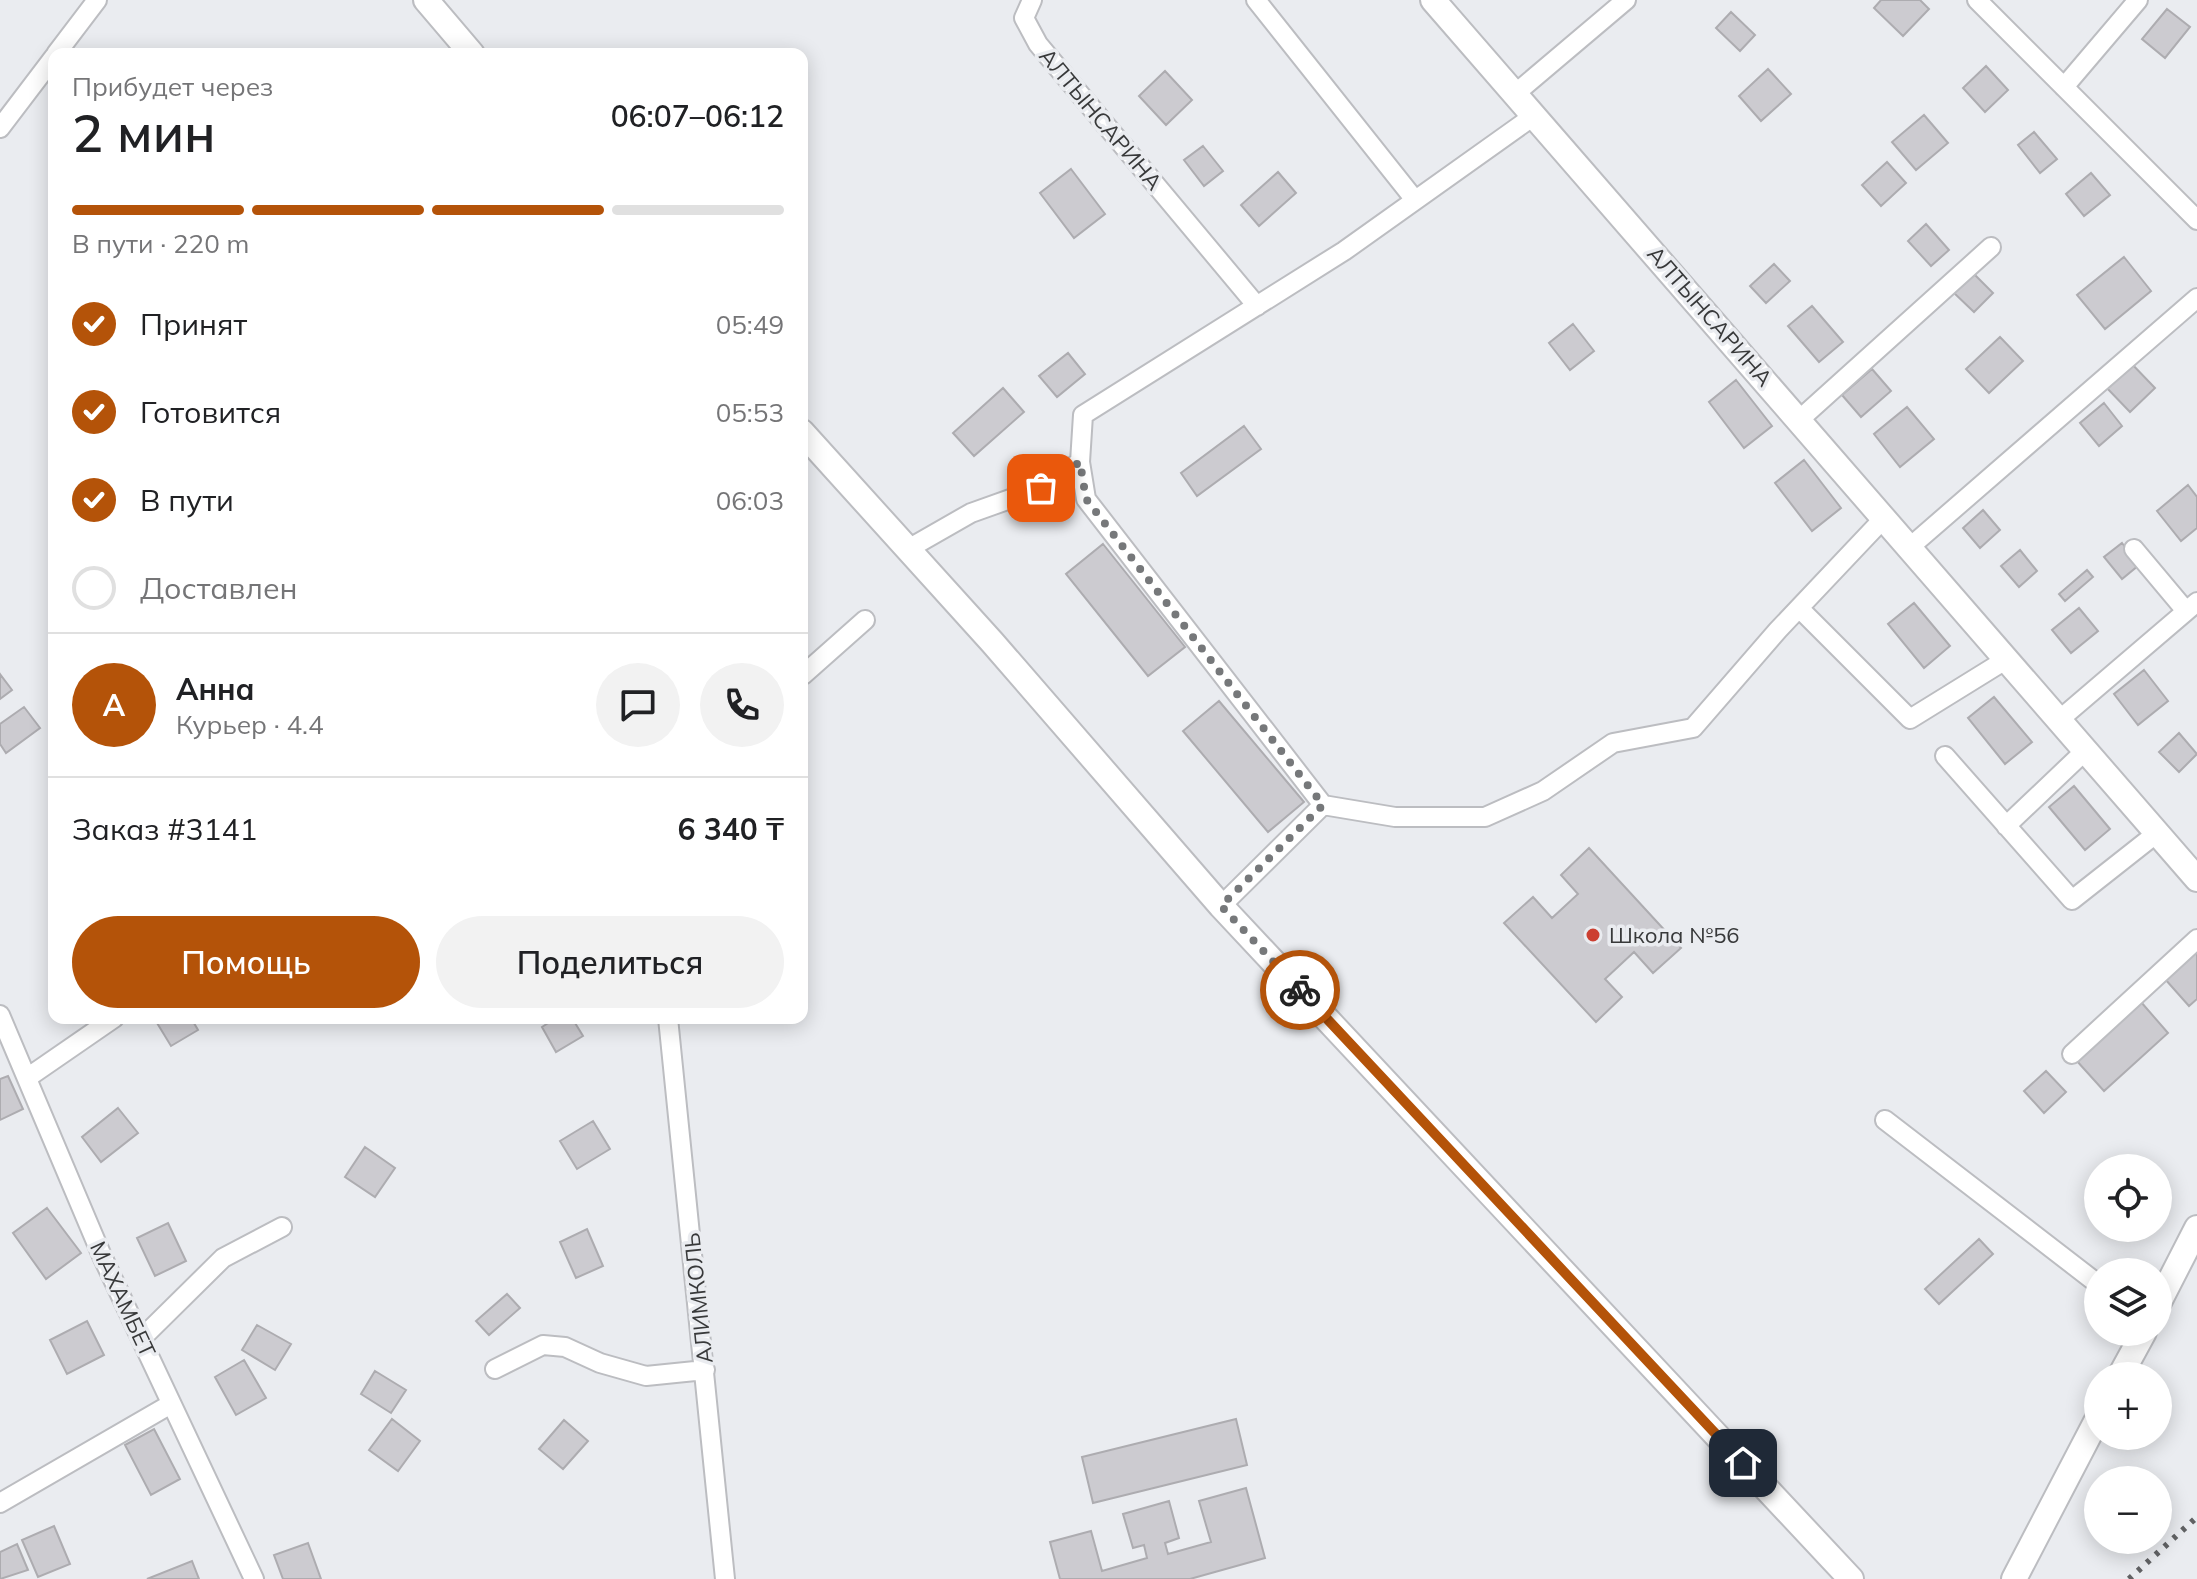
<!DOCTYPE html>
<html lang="ru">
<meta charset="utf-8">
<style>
body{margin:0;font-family:Mulish,sans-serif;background:#f2f2f2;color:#202124;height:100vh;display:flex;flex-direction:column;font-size:30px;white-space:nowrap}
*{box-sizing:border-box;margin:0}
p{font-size:26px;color:#757577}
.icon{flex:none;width:44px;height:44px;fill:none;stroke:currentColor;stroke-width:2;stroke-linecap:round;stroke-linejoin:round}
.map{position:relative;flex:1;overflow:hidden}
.sheet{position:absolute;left:48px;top:48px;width:760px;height:976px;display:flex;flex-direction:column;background:#fff;border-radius:16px;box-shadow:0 4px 20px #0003}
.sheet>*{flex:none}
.fabs{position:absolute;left:2084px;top:1154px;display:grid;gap:16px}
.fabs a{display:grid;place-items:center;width:88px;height:88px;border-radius:50%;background:#fff;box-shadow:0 4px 20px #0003;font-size:40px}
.pin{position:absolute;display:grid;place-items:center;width:68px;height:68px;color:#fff;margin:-34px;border-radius:16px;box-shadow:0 4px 12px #0006}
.courier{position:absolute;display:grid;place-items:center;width:80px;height:80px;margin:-40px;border:6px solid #b45309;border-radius:50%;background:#fff;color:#222;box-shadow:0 2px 10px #0007}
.headline em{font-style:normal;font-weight:600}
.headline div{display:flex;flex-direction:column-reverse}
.headline{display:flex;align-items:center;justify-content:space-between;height:136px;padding:0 24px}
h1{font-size:52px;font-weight:600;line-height:60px}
.bar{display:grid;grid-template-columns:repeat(4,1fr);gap:12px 8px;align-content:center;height:96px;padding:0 24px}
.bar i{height:10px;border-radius:6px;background:#e0e0e0}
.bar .active{background:#b45309}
.bar p{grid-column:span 4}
.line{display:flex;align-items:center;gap:20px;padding:0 24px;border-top:2px solid #e0e0e0}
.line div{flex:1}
.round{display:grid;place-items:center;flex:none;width:84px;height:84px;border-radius:42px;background:#f2f2f2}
ol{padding:0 24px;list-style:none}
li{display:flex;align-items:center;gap:24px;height:88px}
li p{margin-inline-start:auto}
li .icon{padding:8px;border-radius:50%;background:#b45309;color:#fff;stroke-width:4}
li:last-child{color:#757577}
li i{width:44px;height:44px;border:4px solid #e0e0e0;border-radius:50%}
.button{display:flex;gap:16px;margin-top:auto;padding:16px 24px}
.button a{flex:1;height:92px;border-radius:48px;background:#b45309;color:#fff;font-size:32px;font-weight:600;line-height:92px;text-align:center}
.button a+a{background:#f2f2f2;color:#202124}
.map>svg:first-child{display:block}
.building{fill:#cccbd0;stroke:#adacb0;stroke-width:2}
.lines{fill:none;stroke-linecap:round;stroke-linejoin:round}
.street-casing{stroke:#bcbdc1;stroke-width:22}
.secondary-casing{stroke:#bcbdc1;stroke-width:28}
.street{stroke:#fff;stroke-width:18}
.secondary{stroke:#fff;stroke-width:24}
.rail{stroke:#616264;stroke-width:6;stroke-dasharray:4 8;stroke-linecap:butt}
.done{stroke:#76787a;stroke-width:8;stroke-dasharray:0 14.4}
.route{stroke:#b45309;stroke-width:10}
.poi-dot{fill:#cc3f31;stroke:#eaecf0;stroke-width:3}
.labels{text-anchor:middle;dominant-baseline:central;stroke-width:7;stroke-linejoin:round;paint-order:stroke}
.street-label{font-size:22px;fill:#38393a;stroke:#eaecf0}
.poi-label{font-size:22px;fill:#38393a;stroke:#eaecf0;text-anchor:start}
</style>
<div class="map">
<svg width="2197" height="1579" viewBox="0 0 2197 1579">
<rect width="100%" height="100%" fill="#eaecf0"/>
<!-- building -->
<path class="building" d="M1881,0H1920L1929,9L1903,36L1874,8Z
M2167,9L2190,27L2165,58L2142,39Z
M1731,12L1755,35L1740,51L1716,28Z
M1986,66L2008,90L1985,112L1963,88Z
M1768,69L1791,94L1761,121L1739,96Z
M1165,71L1192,100L1166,125L1139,96Z
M1924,115L1948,143L1916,170L1892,142Z
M2034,132L2057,159L2040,173L2018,145Z
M1203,146L1223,171L1204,186L1184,160Z
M1887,162L1906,183L1881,206L1862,185Z
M1071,169L1105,214L1074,238L1040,193Z
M1278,172L1296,193L1259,226L1241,205Z
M2091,173L2110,195L2084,216L2066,194Z
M1926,224L1949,250L1931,266L1908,241Z
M2124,257L2151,291L2105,329L2077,295Z
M1774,264L1790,281L1766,303L1750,286Z
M1972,272L1993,293L1974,312L1953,292Z
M1812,306L1843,342L1819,362L1788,326Z
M1573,324L1594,351L1570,370L1549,343Z
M2000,337L2023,361L1989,393L1966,369Z
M1068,353L1085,374L1057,397L1039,376Z
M2129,361L2155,388L2130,412L2104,385Z
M1872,369L1891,391L1861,417L1842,395Z
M1736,380L1772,426L1744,448L1709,402Z
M1003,388L1024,412L974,456L953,433Z
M2104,403L2122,426L2099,446L2080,423Z
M1907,407L1934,439L1900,467L1874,434Z
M1244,426L1261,449L1197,496L1181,473Z
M1804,460L1841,508L1812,531L1775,483Z
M2188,485L2197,497V528L2181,541L2157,511Z
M1983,510L2000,530L1980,548L1963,528Z
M2122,543L2139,565L2122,579L2104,557Z
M1103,544L1185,647L1148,676L1066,574Z
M2020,550L2037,571L2019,587L2001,566Z
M2087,570L2093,577L2065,601L2059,594Z
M1914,603L1950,646L1924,668L1888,624Z
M2079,608L2098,631L2071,653L2052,630Z
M2144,670L2168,701L2138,725L2114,694Z
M0,674L12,690L0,699Z
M1994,697L2032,742L2005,764L1968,718Z
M1219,701L1304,802L1268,832L1183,731Z
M24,707L40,728L6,753L0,744V724Z
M2179,733L2197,754L2179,772L2159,752Z
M2074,786L2110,829L2085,850L2049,807Z
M1589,848L1681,948L1653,973L1634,952L1605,979L1622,997L1596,1022L1504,923L1533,897L1552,918L1578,894L1561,875Z
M2197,952V999L2189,1006L2165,979Z
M2141,1002L2168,1033L2104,1091L2076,1060Z
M154,1018H191L198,1030L171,1046Z
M556,1018H572L583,1036L556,1052L542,1027Z
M2046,1071L2066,1092L2044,1113L2024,1091Z
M8,1076L23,1109L0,1120V1079Z
M118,1108L138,1133L101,1162L82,1137Z
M593,1121L610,1149L577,1169L560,1141Z
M365,1147L395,1168L375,1197L345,1177Z
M47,1208L81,1253L46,1279L13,1233Z
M168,1223L186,1261L155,1276L137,1238Z
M587,1229L603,1266L576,1278L560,1242Z
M1979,1239L1993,1254L1939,1304L1925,1289Z
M507,1294L520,1308L489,1335L476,1321Z
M87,1321L104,1355L67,1374L50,1340Z
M257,1325L291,1344L275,1370L242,1350Z
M244,1360L266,1398L236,1415L215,1377Z
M375,1371L406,1390L391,1413L361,1394Z
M392,1419L420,1441L398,1471L369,1450Z
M1236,1419L1247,1465L1093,1503L1082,1457Z
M564,1420L588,1441L563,1469L539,1449Z
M154,1429L180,1479L151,1495L125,1445Z
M1246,1488L1265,1558L1190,1579H1060L1050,1542L1091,1531L1102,1571L1147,1558L1144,1545L1133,1548L1123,1514L1169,1501L1179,1538L1165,1543L1168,1554L1211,1542L1199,1501Z
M54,1526L70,1564L38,1577L22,1540Z
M308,1543L321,1579H283L274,1555Z
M17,1544L28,1570L0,1579V1552Z
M192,1561L199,1579H147Z"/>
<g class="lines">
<!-- street casing -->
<g class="street-casing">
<path id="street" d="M1032,0L1024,18L1038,44L1257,306
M1256,0L1415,200
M1977,0L2197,220
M56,54L97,0
M2064,87L2138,0
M1516,93L1626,0
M0,128L54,57
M1799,420L1991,247
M1080,462L1086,499L1323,805L1395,817H1485L1543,791L1613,743L1693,728L1778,630L1884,518
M1910,547L2197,298
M908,549L971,513L1041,488L1080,462L1083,415L1344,251L1535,115
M2134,549L2186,611
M1799,608L1910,719L2007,659
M803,675L865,620
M2059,720L2197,602
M1945,756L2072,900L2157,833
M2006,826L2086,750
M1221,906L1323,805
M0,1015L102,1256L254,1579
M668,1018L725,1579
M2072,1054L2197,939
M27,1078L114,1018
M1885,1120L2098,1284
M141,1339L223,1258L282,1227
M495,1369L543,1345L565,1347L600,1363L646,1376L705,1370
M0,1503L171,1404"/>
</g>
<!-- secondary casing -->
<g class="secondary-casing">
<path id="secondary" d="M426,0L472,54
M1433,0L2197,879
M802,432L992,642L1221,906L1851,1579
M2158,1304L2197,1228
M2120,1376L2144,1332
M2014,1579L2098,1418"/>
</g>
<!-- street -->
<use href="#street" class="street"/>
<!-- secondary -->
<use href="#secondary" class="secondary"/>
<!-- rail -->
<path class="rail" d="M2129,1579L2197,1517"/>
</g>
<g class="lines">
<!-- done -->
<path class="done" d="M1041,488L1080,462L1086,499L1323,805L1221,906L1300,990"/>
<!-- route -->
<path class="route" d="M1300,990L1743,1463"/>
</g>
<!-- markers -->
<circle class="poi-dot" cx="1593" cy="935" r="8"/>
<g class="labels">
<!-- street labels -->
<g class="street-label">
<text transform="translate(1101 119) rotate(50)">АЛТЫНСАРИНА</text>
<text transform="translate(1710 316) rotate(49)">АЛТЫНСАРИНА</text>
<text transform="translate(698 1298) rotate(-96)">АЛИМКОЛЬ</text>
<text transform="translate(123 1299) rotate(65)">МАХАМБЕТ</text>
</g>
<!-- poi labels -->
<g class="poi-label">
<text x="1609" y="935">Школа №56</text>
</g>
</g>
</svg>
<div class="fabs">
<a><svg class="icon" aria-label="locate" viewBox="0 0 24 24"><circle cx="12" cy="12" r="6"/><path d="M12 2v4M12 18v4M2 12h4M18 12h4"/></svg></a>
<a><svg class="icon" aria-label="layers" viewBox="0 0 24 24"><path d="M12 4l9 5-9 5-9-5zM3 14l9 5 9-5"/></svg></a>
<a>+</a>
<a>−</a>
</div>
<div class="pin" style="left:1041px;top:488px;background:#ea580c"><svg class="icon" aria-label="bag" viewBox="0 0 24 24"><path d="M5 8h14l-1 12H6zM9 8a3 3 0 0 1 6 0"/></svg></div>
<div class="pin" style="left:1743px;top:1463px;background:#1f2937"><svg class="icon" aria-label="home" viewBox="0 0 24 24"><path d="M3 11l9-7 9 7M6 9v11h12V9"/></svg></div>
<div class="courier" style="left:1300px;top:990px"><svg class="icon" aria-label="bike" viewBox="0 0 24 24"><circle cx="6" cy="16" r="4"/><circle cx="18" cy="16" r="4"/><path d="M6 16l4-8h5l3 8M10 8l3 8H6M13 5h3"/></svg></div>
<section class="sheet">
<div class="headline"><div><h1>2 мин</h1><p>Прибудет через</p></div><em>06:07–06:12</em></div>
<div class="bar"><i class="active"></i><i class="active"></i><i class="active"></i><i></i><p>В пути · 220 m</p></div>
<ol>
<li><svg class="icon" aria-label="check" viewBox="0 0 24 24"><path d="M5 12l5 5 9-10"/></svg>Принят<p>05:49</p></li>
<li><svg class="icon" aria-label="check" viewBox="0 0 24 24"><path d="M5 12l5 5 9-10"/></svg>Готовится<p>05:53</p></li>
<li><svg class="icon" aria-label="check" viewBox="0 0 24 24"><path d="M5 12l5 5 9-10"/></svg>В пути<p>06:03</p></li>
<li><i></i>Доставлен</li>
</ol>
<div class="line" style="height:144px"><b class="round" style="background:#b45309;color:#fff">А</b><div><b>Анна</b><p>Курьер · 4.4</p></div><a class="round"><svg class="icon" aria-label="chat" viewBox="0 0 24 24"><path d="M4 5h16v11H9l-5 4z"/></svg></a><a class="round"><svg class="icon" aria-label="phone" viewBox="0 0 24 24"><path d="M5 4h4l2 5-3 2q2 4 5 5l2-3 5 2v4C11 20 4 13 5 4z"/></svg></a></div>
<div class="line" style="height:104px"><div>Заказ #3141</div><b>6 340 ₸</b></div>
<div class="button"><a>Помощь</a><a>Поделиться</a></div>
</section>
</div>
